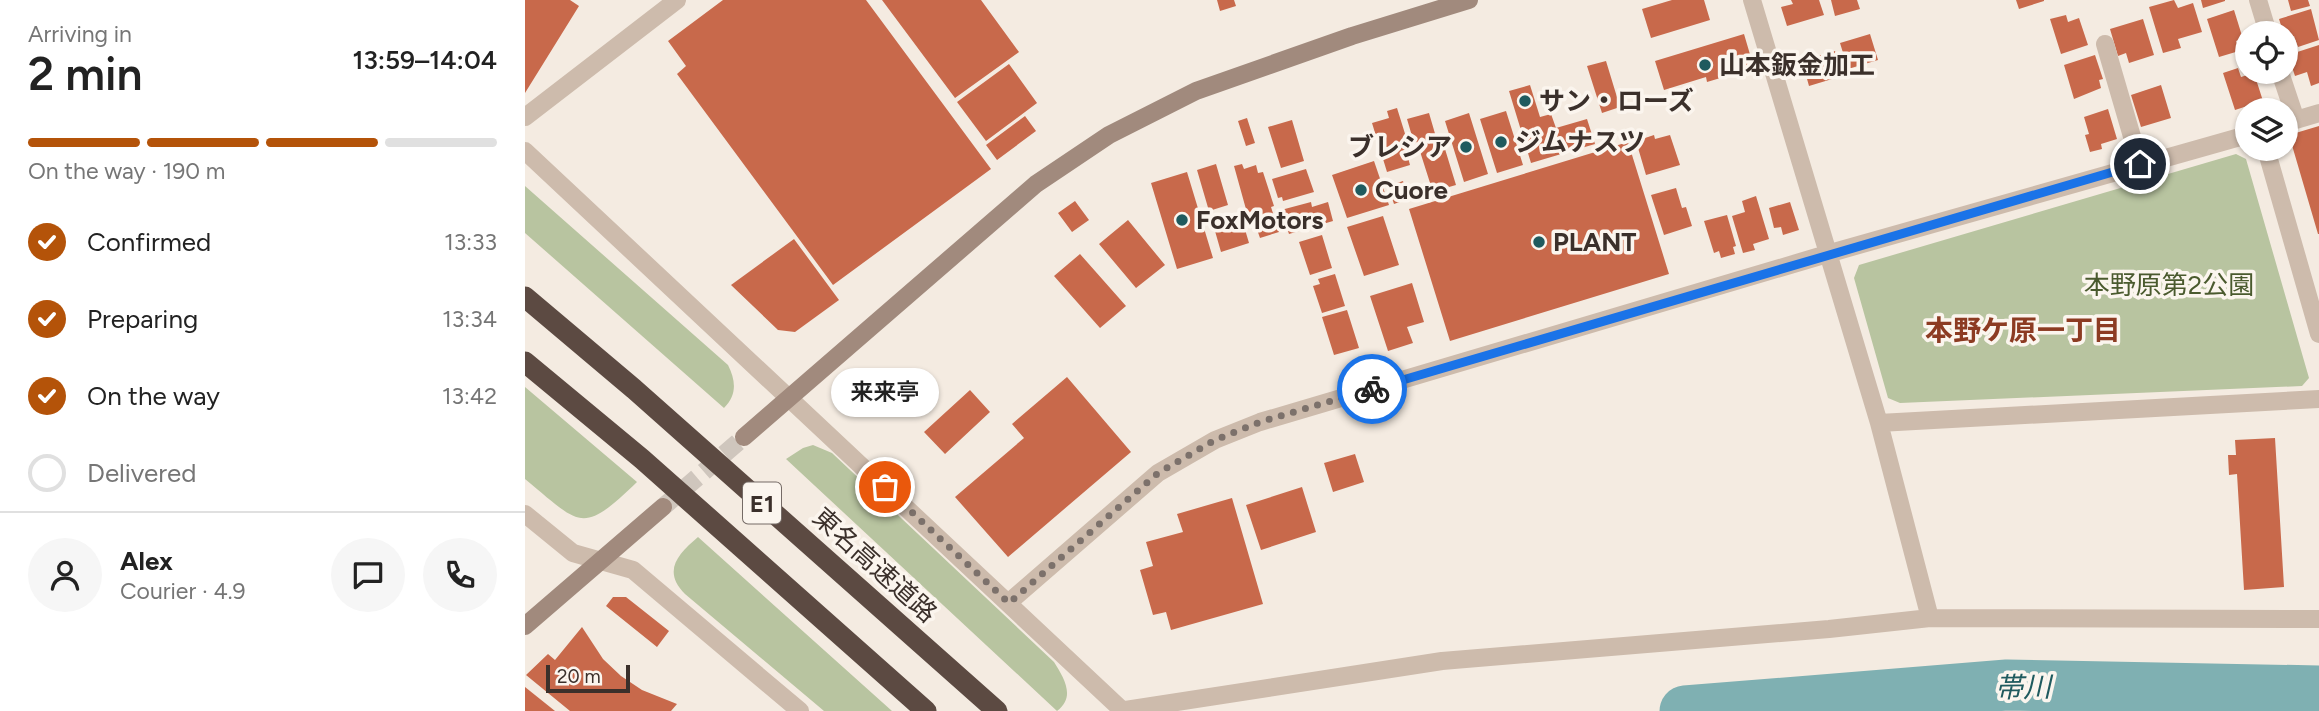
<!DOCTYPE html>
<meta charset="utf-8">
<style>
body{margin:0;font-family:Figtree,"Noto Sans JP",sans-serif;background:#f6f6f6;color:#222;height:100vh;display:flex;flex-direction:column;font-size:26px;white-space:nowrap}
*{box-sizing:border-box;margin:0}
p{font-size:23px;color:#767676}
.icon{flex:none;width:38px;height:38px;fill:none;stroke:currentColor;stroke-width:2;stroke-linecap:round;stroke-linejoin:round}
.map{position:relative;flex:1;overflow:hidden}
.details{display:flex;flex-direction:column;background:#fff;width:525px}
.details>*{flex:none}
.tools{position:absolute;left:1710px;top:21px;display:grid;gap:14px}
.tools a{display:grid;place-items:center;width:63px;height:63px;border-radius:50%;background:#fff;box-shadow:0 2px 5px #0004;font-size:35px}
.scale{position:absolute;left:21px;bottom:18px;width:84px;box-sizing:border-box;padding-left:7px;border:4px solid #3b302b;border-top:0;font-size:19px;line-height:24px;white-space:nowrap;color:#3b302b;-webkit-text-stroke:5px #fbf5ee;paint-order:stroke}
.pin{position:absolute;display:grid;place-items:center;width:60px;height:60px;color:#fff;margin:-30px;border:4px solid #fff;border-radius:50%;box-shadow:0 2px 7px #0007}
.courier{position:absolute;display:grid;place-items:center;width:70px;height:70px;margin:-35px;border:5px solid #1a73e8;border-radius:50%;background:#fff;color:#222;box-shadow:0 2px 9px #0007}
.bubble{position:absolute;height:49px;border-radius:24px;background:#fff;box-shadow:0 2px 5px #0004;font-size:23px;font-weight:600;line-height:49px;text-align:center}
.head em{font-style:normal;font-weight:600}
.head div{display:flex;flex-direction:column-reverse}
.head{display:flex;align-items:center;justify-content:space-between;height:119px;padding:0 28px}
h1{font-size:46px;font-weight:600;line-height:52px}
.bar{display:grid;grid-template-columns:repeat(4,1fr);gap:10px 7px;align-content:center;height:84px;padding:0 28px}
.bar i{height:9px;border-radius:5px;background:#e0e0e0}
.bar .active{background:#b45309}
.bar p{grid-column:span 4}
.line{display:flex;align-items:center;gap:18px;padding:0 28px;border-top:2px solid #e0e0e0}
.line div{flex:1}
.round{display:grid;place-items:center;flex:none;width:74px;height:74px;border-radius:37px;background:#f6f6f6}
ol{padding:0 28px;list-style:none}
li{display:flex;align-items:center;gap:21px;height:77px}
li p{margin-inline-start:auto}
li .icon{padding:7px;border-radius:50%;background:#b45309;color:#fff;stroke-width:4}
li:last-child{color:#767676}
li i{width:38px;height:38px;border:4px solid #e0e0e0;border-radius:50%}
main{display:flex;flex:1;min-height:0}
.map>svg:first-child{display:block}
.green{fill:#b8c4a0}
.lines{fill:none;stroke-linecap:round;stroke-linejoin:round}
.river{stroke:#7fb0b2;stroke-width:51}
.building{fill:#c8694b}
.secondary-tunnel{stroke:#cfc6bd;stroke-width:18;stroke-dasharray:18 9;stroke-linecap:butt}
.street{stroke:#cdbbac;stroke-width:18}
.secondary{stroke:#a18a7d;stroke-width:18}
.highway{stroke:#5c4a42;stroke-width:21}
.done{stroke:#7c716b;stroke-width:7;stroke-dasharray:0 12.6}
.route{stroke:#1a73e8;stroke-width:9}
.poi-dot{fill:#1f5a5e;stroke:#fbf5ee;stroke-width:2.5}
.labels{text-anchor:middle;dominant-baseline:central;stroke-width:7;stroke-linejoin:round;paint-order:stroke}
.shield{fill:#fbf5ee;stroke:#756b66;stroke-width:2}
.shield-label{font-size:24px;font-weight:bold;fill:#3b302b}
.poi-label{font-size:26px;font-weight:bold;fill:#3b302b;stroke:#fbf5ee;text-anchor:start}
.park-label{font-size:26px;fill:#4a5a2e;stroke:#fbf5ee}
.street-label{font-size:26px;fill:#3b302b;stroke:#fbf5ee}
.neighbourhood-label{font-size:28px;font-weight:bold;fill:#8c3b22;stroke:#fbf5ee}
.water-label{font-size:28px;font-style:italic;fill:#1f5a5e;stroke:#fbf5ee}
</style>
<main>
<section class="details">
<div class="head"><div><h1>2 min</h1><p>Arriving in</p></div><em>13:59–14:04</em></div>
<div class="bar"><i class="active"></i><i class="active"></i><i class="active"></i><i></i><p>On the way · 190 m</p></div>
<ol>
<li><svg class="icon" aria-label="check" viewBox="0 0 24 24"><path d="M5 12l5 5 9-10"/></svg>Confirmed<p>13:33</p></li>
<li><svg class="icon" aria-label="check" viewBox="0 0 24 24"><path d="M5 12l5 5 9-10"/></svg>Preparing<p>13:34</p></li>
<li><svg class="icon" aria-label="check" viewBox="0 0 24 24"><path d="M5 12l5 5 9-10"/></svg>On the way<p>13:42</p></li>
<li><i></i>Delivered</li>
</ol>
<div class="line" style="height:126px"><a class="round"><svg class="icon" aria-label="person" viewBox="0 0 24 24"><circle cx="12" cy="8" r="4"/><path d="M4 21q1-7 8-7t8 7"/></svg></a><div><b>Alex</b><p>Courier · 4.9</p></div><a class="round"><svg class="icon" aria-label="chat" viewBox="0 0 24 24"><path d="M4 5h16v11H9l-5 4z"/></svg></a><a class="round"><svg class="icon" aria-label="phone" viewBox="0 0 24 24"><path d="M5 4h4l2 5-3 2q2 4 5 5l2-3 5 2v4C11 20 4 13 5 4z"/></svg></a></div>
</section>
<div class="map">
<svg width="1794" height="711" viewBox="0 0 1794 711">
<rect width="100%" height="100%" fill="#f4ebe1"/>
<!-- green -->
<path class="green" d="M1711,154L1721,159L1784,378L1777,386L1375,403L1363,398L1329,278L1334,265Z
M0,186L203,365C211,381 212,395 199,408L0,233Z
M0,387L112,482C56,536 56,525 0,479Z
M288,445L307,453L529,662C539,678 551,697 532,711L261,459L278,448Z
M173,537L367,711H299L160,594C137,571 153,554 173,537Z"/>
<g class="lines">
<!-- river -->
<path class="river" d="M1160,711L1482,685L1794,691"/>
</g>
<!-- building -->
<path class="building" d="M0,0H45L54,6L0,93Z
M198,0H341L466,169L308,285L152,74L161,66L143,41Z
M357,0H456L494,52L430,98Z
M692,0H709L711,6L695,11Z
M1147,0H1179L1185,20L1126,38L1117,9Z
M1266,0H1294L1299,15L1262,26L1256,7L1268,4Z
M1306,0H1332L1335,9L1310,16Z
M1491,0H1519V1L1494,9Z
M1649,0L1653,8L1668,3L1677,32L1653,39L1656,48L1638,53L1624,7Z
M1676,0H1700V1L1678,8Z
M1763,0H1783L1785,6L1766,11Z
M1786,9L1794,40L1773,47L1769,36L1760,38L1754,19Z
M1709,10L1718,39L1711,41L1714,51L1694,57L1682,19Z
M1541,15L1543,22L1554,18L1563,45L1536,54L1525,19Z
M1618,19L1629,55L1604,63L1601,53L1593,56L1585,29Z
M1219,34L1229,68L1182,82L1181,77L1139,90L1130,61Z
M1345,34L1353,60L1323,69L1315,43Z
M1794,45V83L1786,86L1782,72L1770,76L1763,55Z
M1310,51L1317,76L1284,86L1277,61Z
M1570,55L1578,79L1574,80L1576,88L1549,99L1539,65Z
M1081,61L1095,107L1077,113L1062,66Z
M484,64L512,103L461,141L432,102Z
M1713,68L1716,77L1729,73L1738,101L1710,110L1698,73Z
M1005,85L1015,117L1026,114L1031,128L1062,119L1070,144L1006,163L984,91Z
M1636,85L1646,118L1616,127L1606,95Z
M872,108L886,153L882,154L885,165L862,172L847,123L864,118L862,111Z
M1583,109L1592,139L1576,144L1577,149L1565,152L1560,135L1564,134L1559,117Z
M981,111L998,165L972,173L955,119Z
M904,113L911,137L916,136L931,185L910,191L908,185L906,186L892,142L889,143L882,119Z
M944,113L963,174L939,182L920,121Z
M500,116L511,131L472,160L461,145Z
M722,118L730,143L721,146L713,121Z
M767,120L779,161L756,168L743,127Z
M1794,126V234H1793L1764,135Z
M1129,135L1130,139L1145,135L1155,165L1121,175L1111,141Z
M1103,142L1144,274L925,341L884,209Z
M849,161L864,205L822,218L807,175Z
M691,164L703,205L684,211L672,170Z
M717,164L719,169L731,165L733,173L738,172L749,206L746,207L754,232L735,238L728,218L724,220L709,166Z
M781,169L789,192L758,201L757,197L753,198L747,179Z
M662,172L688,258L652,269L626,183Z
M878,181L883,199L869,204L863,186Z
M1151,188L1157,208L1161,207L1167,226L1139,235L1126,195Z
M1231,196L1244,239L1228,244L1230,250L1218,253L1207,216L1220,212L1217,201Z
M550,201L564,220L547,232L533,213Z
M786,202L787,207L803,202L808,221L764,234L756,210Z
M1265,202L1274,230L1258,235L1256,227L1249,228L1244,208Z
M1202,215L1211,246L1208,247L1210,254L1196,258L1194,251L1189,253L1179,221Z
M716,216L724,243L696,252L688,224Z
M858,216L874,265L839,276L822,227Z
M603,220L640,265L611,288L574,244Z
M797,235L807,268L785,275L774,242Z
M269,239L314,300L270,332L253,330L206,285Z
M555,254L601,306L575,328L529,276Z
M810,274L820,306L797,313L788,286L795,284L793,279Z
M887,283L899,322L882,327L888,343L863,351L845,296Z
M822,310L834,348L809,355L797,317Z
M542,377L606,452L483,557L430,497L499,438L487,424Z
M445,390L465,412L420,454L399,432Z
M1750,438L1759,587L1719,590L1712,474L1704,475L1703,455H1711L1710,440Z
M830,454L839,482L808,492L799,463Z
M777,487L791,532L736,550L721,505Z
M707,498L738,604L646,630L641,612L628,615L615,570L628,566L621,542L658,532L652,514Z
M88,597H101L144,631L132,647L81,606Z
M57,627L78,659L96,676L117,690L152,704L146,711H45L1,675L23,654L30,660Z
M0,687L30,711H0Z"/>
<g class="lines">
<!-- secondary-tunnel -->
<path class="secondary-tunnel" d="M138,507L219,437"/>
<!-- street -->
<path class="street" d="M1227,0L1354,423L1405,618
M1733,0L1743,33
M1580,44L1615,164
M1755,72L1771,120
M0,117L152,0
M1761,123L1794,113
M1741,149L1794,334
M0,151L598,711
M1354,423L1794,399
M0,514L48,553L108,570L275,711
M483,603L633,473L690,440L735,422L1302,254L1722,135
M594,711L917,661L1304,629L1405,618L1794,619"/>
<!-- secondary -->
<path class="secondary" d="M219,437L511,184L584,135L671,91L827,36L944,0
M0,626L138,507"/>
<!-- highway -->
<path class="highway" d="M0,297L109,389L472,711
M0,362L117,459L401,711"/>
</g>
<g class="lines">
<!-- done -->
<path class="done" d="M360,487L484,603L633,473L690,440L735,422L847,389"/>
<!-- route -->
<path class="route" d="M847,389L1615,164"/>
</g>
<!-- markers -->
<g class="poi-dot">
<circle cx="1180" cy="65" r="7"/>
<circle cx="1000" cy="101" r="7"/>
<circle cx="976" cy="142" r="7"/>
<circle cx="941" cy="147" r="7"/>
<circle cx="836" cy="190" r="7"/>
<circle cx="657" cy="220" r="7"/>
<circle cx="1014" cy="242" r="7"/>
</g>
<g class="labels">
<!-- shield labels -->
<rect class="shield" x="218" y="482.5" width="38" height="41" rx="5"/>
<g class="shield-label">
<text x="237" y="503">E1</text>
</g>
<!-- poi labels -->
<g class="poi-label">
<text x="1194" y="65">山本鈑金加工</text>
<text x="1014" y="101">サン・ローズ</text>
<text x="990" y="142">ジムナスツ</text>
<text x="927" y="147" text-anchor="end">ブレシア</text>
<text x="850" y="190">Cuore</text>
<text x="671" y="220">FoxMotors</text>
<text x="1028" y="242">PLANT</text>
</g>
<!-- park labels -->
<g class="park-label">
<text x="1644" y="285">本野原第2公園</text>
</g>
<!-- street labels -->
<g class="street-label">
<text transform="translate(350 565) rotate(42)">東名高速道路</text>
</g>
<!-- neighbourhood labels -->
<g class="neighbourhood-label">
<text x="1498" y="330">本野ケ原一丁目</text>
</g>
<!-- water labels -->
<g class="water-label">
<text transform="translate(1498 687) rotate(-1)">帯川</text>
</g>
</g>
</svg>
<div class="tools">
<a><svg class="icon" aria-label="locate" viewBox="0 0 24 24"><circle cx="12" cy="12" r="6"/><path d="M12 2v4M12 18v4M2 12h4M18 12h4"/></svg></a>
<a><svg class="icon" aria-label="layers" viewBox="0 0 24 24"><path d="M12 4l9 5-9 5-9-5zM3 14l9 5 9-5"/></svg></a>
</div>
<div class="scale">20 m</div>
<div class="pin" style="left:360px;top:487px;background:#ea580c"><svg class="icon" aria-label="bag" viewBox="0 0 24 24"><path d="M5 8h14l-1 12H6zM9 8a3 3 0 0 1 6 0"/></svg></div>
<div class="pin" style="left:1615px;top:164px;background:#1f2937"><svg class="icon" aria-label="home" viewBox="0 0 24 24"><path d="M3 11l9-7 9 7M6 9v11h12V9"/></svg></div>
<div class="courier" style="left:847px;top:389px"><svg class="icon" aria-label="bike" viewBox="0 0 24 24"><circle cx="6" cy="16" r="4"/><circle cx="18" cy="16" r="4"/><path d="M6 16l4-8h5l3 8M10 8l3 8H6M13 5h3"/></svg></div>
<div class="bubble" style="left:306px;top:368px;width:108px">来来亭</div>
</div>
</main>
